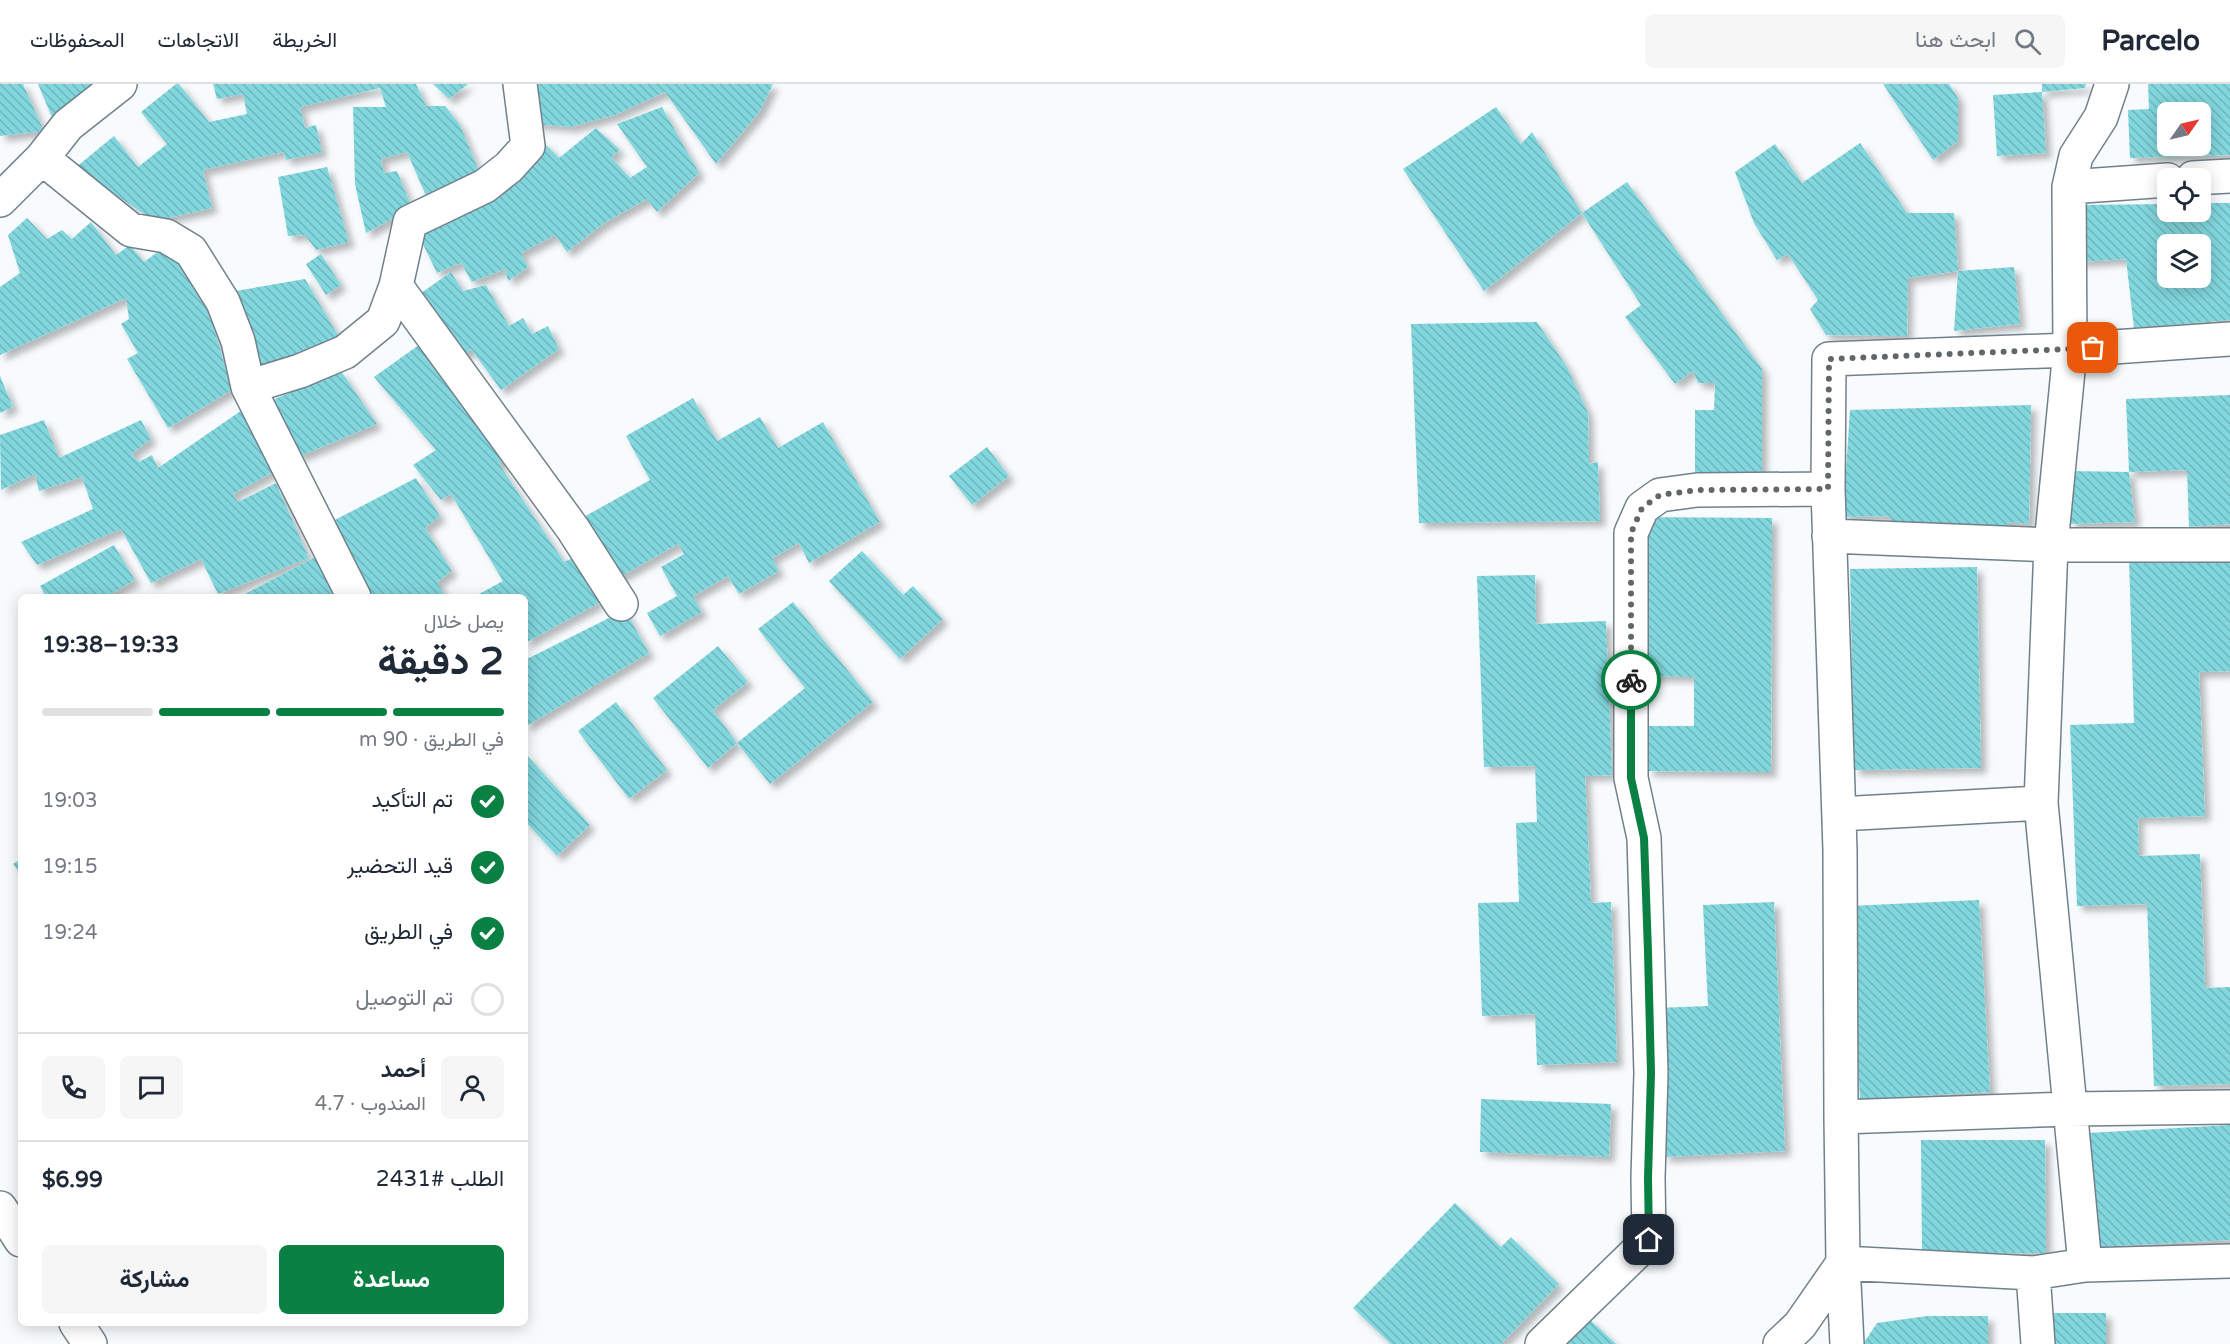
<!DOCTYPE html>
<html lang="ar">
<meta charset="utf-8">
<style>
body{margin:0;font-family:"Varela Round",Vazirmatn,sans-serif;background:#f6f6f7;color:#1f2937;direction:rtl;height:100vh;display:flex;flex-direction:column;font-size:22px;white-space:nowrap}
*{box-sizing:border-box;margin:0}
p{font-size:20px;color:#747a83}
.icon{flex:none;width:33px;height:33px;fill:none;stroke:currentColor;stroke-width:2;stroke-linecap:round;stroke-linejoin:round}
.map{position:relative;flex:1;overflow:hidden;direction:ltr}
.sheet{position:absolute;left:18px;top:510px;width:510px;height:732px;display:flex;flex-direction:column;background:#fff;border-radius:9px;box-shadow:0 3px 15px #0003;direction:rtl}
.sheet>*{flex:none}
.needle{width:39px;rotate:56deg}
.controls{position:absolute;left:2157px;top:18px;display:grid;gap:12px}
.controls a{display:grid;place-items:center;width:54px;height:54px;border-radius:9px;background:#fff;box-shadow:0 3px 15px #0003;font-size:30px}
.pin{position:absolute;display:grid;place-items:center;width:51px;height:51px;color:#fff;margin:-26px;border-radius:12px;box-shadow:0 3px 9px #0006}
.courier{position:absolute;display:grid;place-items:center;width:60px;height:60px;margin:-30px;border:4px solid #0b8043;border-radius:50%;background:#fff;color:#222;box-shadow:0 2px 8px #0007}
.head em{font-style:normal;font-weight:700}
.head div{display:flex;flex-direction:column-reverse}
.head{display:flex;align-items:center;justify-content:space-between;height:102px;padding:0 24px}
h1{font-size:39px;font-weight:700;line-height:45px}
.bar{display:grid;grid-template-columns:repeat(4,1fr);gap:9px 6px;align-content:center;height:72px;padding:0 24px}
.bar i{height:8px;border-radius:4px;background:#e0e1e3}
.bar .selected{background:#0b8043}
.bar p{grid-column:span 4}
.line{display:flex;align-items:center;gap:15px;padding:0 24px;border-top:2px solid #e0e1e3}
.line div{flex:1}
.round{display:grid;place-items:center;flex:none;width:63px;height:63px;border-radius:9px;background:#f6f6f7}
ol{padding:0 24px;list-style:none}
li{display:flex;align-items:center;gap:18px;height:66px}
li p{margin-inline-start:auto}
li .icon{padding:6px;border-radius:50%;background:#0b8043;color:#fff;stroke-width:4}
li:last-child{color:#747a83}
li i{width:33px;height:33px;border:3px solid #e0e1e3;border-radius:50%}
.button{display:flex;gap:12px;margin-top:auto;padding:12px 24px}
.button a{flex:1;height:69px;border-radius:9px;background:#0b8043;color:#fff;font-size:24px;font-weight:700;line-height:69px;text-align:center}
.button a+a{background:#f6f6f7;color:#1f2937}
header{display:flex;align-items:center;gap:36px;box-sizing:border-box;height:84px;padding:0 30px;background:#fff;border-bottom:2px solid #e0e1e3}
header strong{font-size:28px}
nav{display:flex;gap:33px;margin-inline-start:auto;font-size:21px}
.search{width:420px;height:54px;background:#f6f6f7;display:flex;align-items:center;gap:15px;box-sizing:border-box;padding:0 21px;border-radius:9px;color:#747a83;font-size:22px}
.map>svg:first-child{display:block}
.building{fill:url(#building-back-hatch);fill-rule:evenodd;filter:url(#shadow)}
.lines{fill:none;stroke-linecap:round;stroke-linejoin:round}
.minor-casing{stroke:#72808a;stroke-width:36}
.minor{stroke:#fff;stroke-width:33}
.done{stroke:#616669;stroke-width:6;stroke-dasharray:0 10.8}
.route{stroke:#0b8043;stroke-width:8}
</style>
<header>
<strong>Parcelo</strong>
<div class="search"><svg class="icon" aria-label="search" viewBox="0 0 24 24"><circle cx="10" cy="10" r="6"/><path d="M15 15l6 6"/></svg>ابحث هنا</div>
<nav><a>الخريطة</a><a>الاتجاهات</a><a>المحفوظات</a></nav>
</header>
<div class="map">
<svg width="2230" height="1260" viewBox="0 0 2230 1260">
<defs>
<pattern id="building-back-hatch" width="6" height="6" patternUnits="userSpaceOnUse" patternTransform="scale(1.5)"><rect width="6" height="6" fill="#82d6dd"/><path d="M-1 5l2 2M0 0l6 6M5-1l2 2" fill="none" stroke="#6fb7bd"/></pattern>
<filter id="shadow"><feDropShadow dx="5.5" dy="5.5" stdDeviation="3" flood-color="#0004"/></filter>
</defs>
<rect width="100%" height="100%" fill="#f7fbfd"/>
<!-- building -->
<path class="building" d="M0,0H23L44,47L0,52Z
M38,0H103L54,38Z
M176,0H179L209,38L247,30L243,10L217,15L213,0H416L426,22H445L460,41L481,92L430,121L407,68L381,75L384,89L397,87L412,124L366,149L355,100L353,23H386L380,4L300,23L305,44L316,41L322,68L286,76L284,68L203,86L212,124L155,137L75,84L114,52L138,83L167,60L141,28Z
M433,0H468L449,15Z
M529,0H773L760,27L716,80L665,8L615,31L571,43L534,40Z
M1883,0H1949L1958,14V57L1933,76Z
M2042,0H2086L2085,4L2042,8Z
M2148,0H2230V71L2130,74L2128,26L2149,25ZM2168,28H2200V62H2168Z
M2042,8L2046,69L1997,72L1993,11Z
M662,23L699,89L657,128L647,115L604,139L567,168L555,151L521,169L528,183L508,197L505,185L472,198L461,179L437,189L419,152L543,58L559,74L596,44L620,66L611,73L630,94L647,83L617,40Z
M1496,23L1521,60L1532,48L1582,129L1484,207L1403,85Z
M1860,59L1907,129H1954L1958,187L1908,194L1907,252L1826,251L1810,225L1818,216L1788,170L1777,176L1754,139L1735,88L1775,60L1802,99Z
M327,83L349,158L316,166L305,151L288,152L278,93Z
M1627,98L1762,285V394L1695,393V326H1714L1715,299H1698L1693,287L1675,300L1625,233L1641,221L1582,129Z
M2200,119H2230V236L2134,244L2126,175L2079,178L2082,121L2168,120V128H2200ZM2168,160H2200V194H2168Z
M27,134L47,155L62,146L72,155L91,138L116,171L130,161L144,178L167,161L205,213L232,306L168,344L127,275L138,269L121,240L129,235L126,214L0,271V203L20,189L8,151Z
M321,170L341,201L326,211L306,180Z
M2014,183L2020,240L1954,247L1958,187Z
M451,188L463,207L486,201L509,242L523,234L532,250L548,242L559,265L501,306L471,265L463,273L414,214Z
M305,195L342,258L254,285L230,208Z
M1537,238L1567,283L1588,329L1589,380L1598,378L1600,437L1419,439L1411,240Z
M423,258L506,370L499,380L564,478L575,473L599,519L525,559V513H481L479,510L503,497L451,410L441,416L413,381L436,366L374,293Z
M341,287L377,340L298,373L270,317Z
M0,292L13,323L0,329Z
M2230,311V440L2189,443L2187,386L2129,388L2126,315Z
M693,314L717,357L760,333L778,364L823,338L880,438L809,479L799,459L772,474L779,487L739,510L728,492L693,512L702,528L660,552L647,529L677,512L661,483L684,470L678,460L616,495L582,434L650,396L626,352Z
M2031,321L2029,440L2008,438L2006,448L1891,445L1890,432L1843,433L1850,326Z
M245,324L277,386L233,410L238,418L276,399L309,474L218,510L201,475L151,499L121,445L37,481L21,458L93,425L82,393L39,407L35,390L1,406L0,351L44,336L59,374L141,336L151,355L131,370L139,378L152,371L158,384Z
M987,363L1009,392L972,421L949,392Z
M2068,387L2129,388L2135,438L2070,440Z
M416,394L440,432L425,444L452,487L437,498L446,513H363L329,439Z
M1639,433L1772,434L1771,688L1648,687V642H1694V593L1638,592Z
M114,461L135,496L106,513H46L40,502Z
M862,467L903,511L913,502L943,535L900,575L829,497Z
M319,471L341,513H239Z
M2230,472V587L2199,588L2205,732L2138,734L2139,772L2200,770L2205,904L2230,903V1000L2154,1002L2147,820L2077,822L2070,641L2134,639L2129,475Z
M1977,483L1981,684L1854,686L1850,485Z
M1535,491L1536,540L1606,537L1612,691L1585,692L1591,819L1611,818L1617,978L1537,981L1535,930L1482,932L1478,819L1519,818L1516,739L1537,738L1535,682L1484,683L1477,492Z
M793,518L873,618L770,700L737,659L805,604L758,545Z
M625,526L649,569L525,643V576Z
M718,562L748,598L713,626L737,659L708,684L653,614Z
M616,618L667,686L629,715L578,647Z
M525,669L590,741L557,772L525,737Z
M21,775V790L13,780Z
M1979,816L1990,1008L1860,1015L1849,822Z
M1774,818L1785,1067L1664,1073L1658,924L1708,922L1703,821Z
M1481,1015L1611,1020L1609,1073L1480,1068Z
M2230,1041V1156L2095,1163L2088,1049Z
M1921,1056H2045L2046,1169L1922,1170Z
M1455,1119L1501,1163L1511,1153L1559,1200L1501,1260H1391L1353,1224Z
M2051,1229H2106V1260H2051Z
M1927,1232H1988V1260H1863L1877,1239Z
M1588,1234L1616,1260H1564Z"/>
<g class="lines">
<!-- minor casing -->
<g class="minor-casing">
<path id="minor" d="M42,74L131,146L166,152L191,167L223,218L238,257L248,303L300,287L345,268L383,237L396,202L410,138L485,102L509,83L528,62L520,0
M2193,94L2230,92
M2069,103L2168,96
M0,116L42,74L68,41L120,0
M396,202L573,445L621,520
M248,303L354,513
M1829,452L2051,461H2230
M1839,730L2041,719
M1841,1033L2069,1025L2230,1023
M0,1124L21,1156
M2085,1181L2041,719L2051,461L2070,266L2069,103L2076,72L2101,33L2112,0
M2033,1189L2038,1260
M76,1239L90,1260
M1542,1260L1649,1156L1648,1094L1651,989L1644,754L1631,694V449L1642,424L1660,411L1697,406L1828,405
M1780,1260L1800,1241L1843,1179L2033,1189L2085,1181L2230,1177
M1847,1260L1843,1179L1841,1033L1840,766L1828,405L1829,275L2070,266L2230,255"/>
</g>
<!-- minor -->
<use href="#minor" class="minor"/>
</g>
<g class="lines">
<!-- done -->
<path class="done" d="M1631,596V449L1642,424L1660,411L1697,406L1828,405L1829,275L2093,264"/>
<!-- route -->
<path class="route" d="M1631,596V694L1644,754L1648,868L1651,989L1648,1094L1649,1156"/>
</g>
</svg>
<div class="controls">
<a><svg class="needle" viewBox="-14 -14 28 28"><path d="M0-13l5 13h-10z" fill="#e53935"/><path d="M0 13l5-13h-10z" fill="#747a83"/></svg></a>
<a><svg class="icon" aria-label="locate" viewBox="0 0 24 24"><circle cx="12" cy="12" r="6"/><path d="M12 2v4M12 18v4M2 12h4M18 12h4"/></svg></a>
<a><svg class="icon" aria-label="layers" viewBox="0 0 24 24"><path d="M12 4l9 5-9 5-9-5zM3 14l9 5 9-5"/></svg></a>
</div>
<div class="pin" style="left:2093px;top:264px;background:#ea580c"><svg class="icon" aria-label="bag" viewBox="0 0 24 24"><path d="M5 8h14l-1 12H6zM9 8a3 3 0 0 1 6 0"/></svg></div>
<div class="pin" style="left:1649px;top:1156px;background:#1f2937"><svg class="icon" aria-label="home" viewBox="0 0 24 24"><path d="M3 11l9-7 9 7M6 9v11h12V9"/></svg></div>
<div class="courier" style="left:1631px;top:596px"><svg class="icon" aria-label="bike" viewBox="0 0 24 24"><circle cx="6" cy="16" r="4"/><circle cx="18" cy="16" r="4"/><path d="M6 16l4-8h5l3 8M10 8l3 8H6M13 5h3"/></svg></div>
<section class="sheet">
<div class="head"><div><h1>2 دقيقة</h1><p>يصل خلال</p></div><em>19:33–19:38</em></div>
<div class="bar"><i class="selected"></i><i class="selected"></i><i class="selected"></i><i></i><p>في الطريق · 90 m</p></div>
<ol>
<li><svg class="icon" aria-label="check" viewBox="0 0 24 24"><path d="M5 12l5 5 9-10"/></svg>تم التأكيد<p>19:03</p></li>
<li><svg class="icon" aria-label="check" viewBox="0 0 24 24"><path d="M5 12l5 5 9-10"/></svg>قيد التحضير<p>19:15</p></li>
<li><svg class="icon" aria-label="check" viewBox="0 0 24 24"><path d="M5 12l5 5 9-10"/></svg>في الطريق<p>19:24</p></li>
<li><i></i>تم التوصيل</li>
</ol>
<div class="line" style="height:108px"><a class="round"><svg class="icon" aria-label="person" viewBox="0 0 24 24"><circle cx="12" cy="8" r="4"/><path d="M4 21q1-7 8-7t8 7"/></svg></a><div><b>أحمد</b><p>المندوب · 4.7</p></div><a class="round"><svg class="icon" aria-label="chat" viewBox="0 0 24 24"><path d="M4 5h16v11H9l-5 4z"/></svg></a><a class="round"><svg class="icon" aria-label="phone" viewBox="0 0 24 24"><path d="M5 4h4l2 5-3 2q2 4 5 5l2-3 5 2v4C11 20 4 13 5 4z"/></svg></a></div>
<div class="line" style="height:78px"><div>الطلب #2431</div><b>$6.99</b></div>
<div class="button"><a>مساعدة</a><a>مشاركة</a></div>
</section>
</div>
